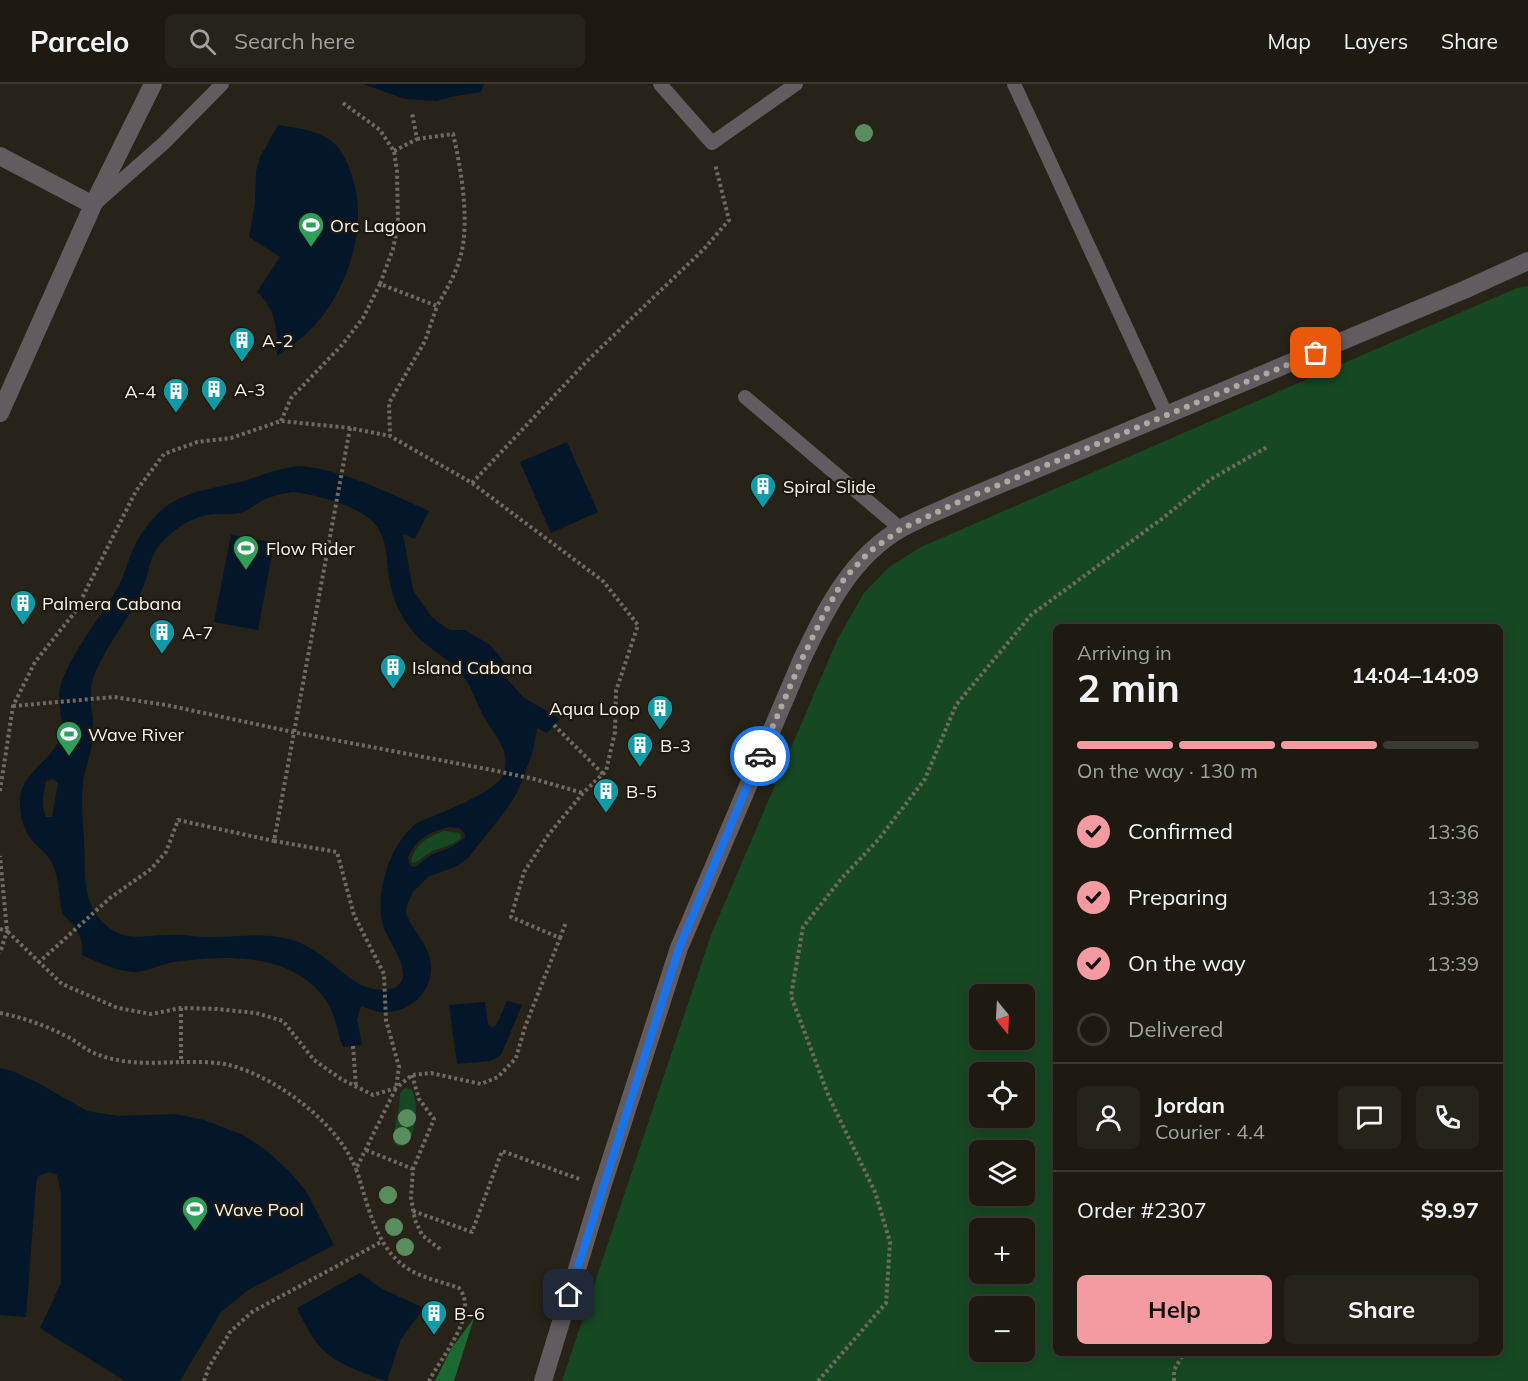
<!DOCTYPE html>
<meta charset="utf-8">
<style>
body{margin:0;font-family:Mulish,sans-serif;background:#26231b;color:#f1f3f6;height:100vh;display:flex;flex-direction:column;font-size:22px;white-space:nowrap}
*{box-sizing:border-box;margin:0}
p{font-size:20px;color:#a1a19f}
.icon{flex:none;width:33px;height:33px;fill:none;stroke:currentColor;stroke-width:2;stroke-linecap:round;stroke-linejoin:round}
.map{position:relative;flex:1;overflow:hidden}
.sheet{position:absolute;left:1053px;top:540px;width:450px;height:732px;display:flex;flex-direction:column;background:#1e1a12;border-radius:9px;box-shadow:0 3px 15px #0003,0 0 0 2px #3c3832}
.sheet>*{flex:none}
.needle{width:39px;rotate:162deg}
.fabs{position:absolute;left:969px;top:900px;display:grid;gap:12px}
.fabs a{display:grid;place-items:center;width:66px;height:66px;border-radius:9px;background:#1e1a12;box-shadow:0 3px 15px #0003,0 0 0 2px #3c3832;font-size:30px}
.pin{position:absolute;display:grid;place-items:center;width:51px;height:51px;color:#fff;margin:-26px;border-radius:12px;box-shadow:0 3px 9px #0006}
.courier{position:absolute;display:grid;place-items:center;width:60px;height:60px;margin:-30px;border:4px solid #1a73e8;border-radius:50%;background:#fff;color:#222;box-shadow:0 2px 8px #0007}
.headline em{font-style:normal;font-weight:700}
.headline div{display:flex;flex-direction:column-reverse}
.headline{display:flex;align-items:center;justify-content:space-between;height:102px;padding:0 24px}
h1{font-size:39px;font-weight:700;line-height:45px}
.bar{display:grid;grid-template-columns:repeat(4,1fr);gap:9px 6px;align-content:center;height:72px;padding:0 24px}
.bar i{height:8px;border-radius:4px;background:#3c3832}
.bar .active{background:#f49aa1}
.bar p{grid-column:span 4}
.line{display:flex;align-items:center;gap:15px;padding:0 24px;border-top:2px solid #3c3832}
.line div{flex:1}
.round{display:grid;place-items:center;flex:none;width:63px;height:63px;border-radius:9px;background:#26231b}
ol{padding:0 24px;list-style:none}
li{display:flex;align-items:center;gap:18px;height:66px}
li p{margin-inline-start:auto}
li .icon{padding:6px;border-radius:50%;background:#f49aa1;color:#111;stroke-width:4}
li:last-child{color:#a1a19f}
li i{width:33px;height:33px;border:3px solid #3c3832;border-radius:50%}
.action{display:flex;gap:12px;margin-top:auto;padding:12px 24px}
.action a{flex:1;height:69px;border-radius:9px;background:#f49aa1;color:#111;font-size:24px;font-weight:700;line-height:69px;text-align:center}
.action a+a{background:#26231b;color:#f1f3f6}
header{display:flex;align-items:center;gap:36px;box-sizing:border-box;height:84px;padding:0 30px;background:#1e1a12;border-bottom:2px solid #3c3832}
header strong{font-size:28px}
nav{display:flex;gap:33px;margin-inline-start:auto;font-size:21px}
.search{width:420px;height:54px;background:#26231b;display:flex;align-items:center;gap:15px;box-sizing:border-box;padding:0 21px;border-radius:9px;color:#a1a19f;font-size:22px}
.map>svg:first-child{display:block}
.green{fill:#164923;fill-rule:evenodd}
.forest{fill:#1a6931}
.water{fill:#041629;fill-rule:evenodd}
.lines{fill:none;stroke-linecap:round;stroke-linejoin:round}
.path{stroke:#6f6b61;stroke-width:4;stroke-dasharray:3 3;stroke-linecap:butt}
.lane{stroke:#625c60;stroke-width:14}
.street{stroke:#625c60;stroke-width:18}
.tree{fill:#598d5d}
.done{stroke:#adaaa0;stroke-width:6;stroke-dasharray:0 10.8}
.route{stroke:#1a73e8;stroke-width:8}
.labels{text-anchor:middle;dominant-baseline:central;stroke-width:4.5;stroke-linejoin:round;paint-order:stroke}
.poi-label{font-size:18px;fill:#f5f2ea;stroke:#1e190f;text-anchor:start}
</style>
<header>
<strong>Parcelo</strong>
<div class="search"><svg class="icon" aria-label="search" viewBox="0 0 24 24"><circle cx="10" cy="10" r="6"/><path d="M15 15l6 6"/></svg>Search here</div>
<nav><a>Map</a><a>Layers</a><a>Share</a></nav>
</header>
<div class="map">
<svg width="1528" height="1297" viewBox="0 0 1528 1297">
<rect width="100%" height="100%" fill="#282318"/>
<!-- green -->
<path class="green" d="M1528,202V1297H562L711,851L838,554L864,509L888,484L921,463L1517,204ZM1056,543H1500V1269H1056ZM980,910H1024V956H980ZM980,988H1024V1034H980ZM980,1066H1024V1112H980ZM980,1144H1024V1190H980ZM980,1222H1024V1268H980Z
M444,747L460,749L461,754C452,763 439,763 429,769C422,773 419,778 412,779L411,775C417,759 428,753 444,747Z
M405,1004L412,1006C419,1022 417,1051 404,1062H398L393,1058C394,1042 400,1026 400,1009Z"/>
<!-- forest -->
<path class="forest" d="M474,1234L454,1297H435L451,1265Z"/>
<!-- water -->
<path class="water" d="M363,0H484L481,8L450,13L437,17L405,15Z
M278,41C297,44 319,46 334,59C344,68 349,83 353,95C369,146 345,214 306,250C297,258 287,265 277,272C278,247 276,225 257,208L280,173L249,153L255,120L256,87L260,73Z
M567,358L598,428L551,449L520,378Z
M301,382C346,387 387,408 429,427L415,455L403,450L413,506L431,532L439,539L450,546H465L490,561L506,580L500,587L523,613L560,635L547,649L537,644L533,667L525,689L517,709L506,726L468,774L457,782L428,793L413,808L407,821L406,829C411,845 426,857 430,875C437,905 410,931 380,928C374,927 367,924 361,922L357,936L362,961L343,963C338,950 334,927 326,916C293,868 225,871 174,878C160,880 148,888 134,888C116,887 98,878 82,871C84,853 76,842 63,831C58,814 60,795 52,779C47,768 38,764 31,755C24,746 20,732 20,721C18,688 51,680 60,653C66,636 56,620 60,604C68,574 98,536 114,510C126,492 129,468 140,452C170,406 197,409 244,397C264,391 280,383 301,382ZM293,408C317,411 356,421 373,438C390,455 385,478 390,499C393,515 400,531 410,544C423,562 443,570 458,586C471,599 474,614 482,629C492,650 513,665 503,691C496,709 437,730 417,739C390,759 376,806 382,838C385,855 419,892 394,904C384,908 368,905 359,900C335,885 317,862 289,855C262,848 233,854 205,853C193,853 181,850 168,851C147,851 126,858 108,843C80,821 86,788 84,756C83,735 80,715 84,693C87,680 92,666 93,652C95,633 87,615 93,595C105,560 132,534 145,498C149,486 151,470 160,460C175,444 192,432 214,430C223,430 231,431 240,429C247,427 252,423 258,419C269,412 281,410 293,408ZM53,695L58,699L52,733H46C41,721 43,710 46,697ZM449,743L459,744L464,748L465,754L452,763L431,771L415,783L410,782L408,773C417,754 430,748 449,743Z
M231,451L274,459L258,546L214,538Z
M507,917L522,921L501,971L490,977L457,980L449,921L485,918L488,940L492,944L497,940Z
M0,984L12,987L40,1000L87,1027L118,1032L175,1030L204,1036L243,1051L266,1066L289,1087L306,1107L334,1161L248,1206L221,1228L180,1297H125L40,1244L61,1199V1110L57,1091L49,1088L38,1092L36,1100L26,1233L0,1231Z
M360,1189L382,1205L424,1224L401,1255L387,1297C378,1295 370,1291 361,1288C322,1272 315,1261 297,1224Z"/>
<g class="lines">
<!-- path -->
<path class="path" d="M343,19L380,46L394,67L397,87L398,141L393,165L380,200
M417,55L453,50C461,83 469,133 462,166C458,186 447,205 437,222
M394,67L417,55L412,29
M281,337L291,314L342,261L363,234L380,200L437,222L425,257L389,319L390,352
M350,344L274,757L337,768L354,831L384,890L386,936L399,983L396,1004L356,1085C369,1122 375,1165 410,1186C425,1195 443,1198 459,1204C480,1230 441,1273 429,1297
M472,399L587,277L704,165L729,136L715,80
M13,622L114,613L166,621L293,648L492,686L534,695L583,709
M554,641L603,690
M0,707L13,622L35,578L75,528L136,407L164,370L197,358L231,354L281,337L350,344L390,352L472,399L603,497L638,541L616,607L615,648L606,687L583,709L549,750L524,788L511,833L560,854L525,943L516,974L498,993L481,1000L431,989L412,991L396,1004L373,1011L341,995L314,976L283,937L256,929L217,925L181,924L151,930L118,924L62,900L7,847L0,772
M0,845L7,847L0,869
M560,854L566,838
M38,879L110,814L151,785L166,768L178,736L274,757
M181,924V978C199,978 218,977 236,983C281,997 338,1040 356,1085
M0,929C25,934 47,942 70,954C78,959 85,965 94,969C121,981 152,979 181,978
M353,962L356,1003
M412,991L419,1015L434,1035L413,1085L411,1114L415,1136L422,1151L441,1166
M366,1066L413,1085
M413,1127L472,1148L502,1067L582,1096
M204,1297L209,1283L230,1248L252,1228L381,1158
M818,1297L886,1219L890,1158L875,1108L829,1013L791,912L803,843L841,795L878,756L925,695L956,621L1031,531L1163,434L1211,395L1267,363
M1174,1297V1286L1184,1269"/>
<!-- lane -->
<path class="lane" d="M660,0L712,59L796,0
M1014,0L1167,332
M97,118L164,59L222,0
M745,313L901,445"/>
<!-- street -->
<path class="street" d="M0,72L93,121
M0,329L93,121L153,0
M543,1297L602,1103L679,864L802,575C826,525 851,473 902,444C922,433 944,425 965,415L1464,206L1528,177"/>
</g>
<!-- trees -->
<g class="tree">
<circle cx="864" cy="49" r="9"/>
<circle cx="407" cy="1034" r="9"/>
<circle cx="402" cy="1052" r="9"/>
<circle cx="388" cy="1111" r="9"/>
<circle cx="394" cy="1143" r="9"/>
<circle cx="405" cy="1163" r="9"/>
</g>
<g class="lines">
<!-- done -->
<path class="done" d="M760,672L802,575L823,532L844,495L869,468L901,445L965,415L1316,269"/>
<!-- route -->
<path class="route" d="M569,1211L679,864L760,672"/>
</g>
<!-- icons -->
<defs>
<g id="stadium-pin" transform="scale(1.35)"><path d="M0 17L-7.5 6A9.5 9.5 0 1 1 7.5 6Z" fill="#2e9e5b" stroke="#1e190f"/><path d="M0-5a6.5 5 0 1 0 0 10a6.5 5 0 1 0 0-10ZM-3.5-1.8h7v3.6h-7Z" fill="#fff"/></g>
<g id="building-pin" transform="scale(1.35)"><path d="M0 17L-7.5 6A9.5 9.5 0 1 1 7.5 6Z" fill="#0f9aa8" stroke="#1e190f"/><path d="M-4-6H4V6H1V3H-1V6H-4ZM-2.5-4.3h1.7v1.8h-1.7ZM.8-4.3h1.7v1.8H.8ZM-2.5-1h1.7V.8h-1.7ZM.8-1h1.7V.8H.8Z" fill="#fff"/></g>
</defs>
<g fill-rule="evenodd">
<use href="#stadium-pin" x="311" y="141"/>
<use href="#building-pin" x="242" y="256"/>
<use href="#building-pin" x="214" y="305"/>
<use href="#building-pin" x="176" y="307"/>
<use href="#building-pin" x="763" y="402"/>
<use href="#stadium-pin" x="246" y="464"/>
<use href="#building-pin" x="23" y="519"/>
<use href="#building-pin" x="162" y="548"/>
<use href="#building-pin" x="393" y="583"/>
<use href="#building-pin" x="660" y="624"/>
<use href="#stadium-pin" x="69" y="650"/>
<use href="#building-pin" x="640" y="661"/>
<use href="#building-pin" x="606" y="707"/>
<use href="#stadium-pin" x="195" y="1125"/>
<use href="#building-pin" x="434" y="1229"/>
</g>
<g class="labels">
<!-- poi labels -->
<g class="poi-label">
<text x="330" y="141">Orc Lagoon</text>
<text x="262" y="256">A-2</text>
<text x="234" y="305">A-3</text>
<text x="156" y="307" text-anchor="end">A-4</text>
<text x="783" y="402">Spiral Slide</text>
<text x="266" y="464">Flow Rider</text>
<text x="42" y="519">Palmera Cabana</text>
<text x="182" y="548">A-7</text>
<text x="412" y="583">Island Cabana</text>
<text x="640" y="624" text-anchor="end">Aqua Loop</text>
<text x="88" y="650">Wave River</text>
<text x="660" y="661">B-3</text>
<text x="626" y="707">B-5</text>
<text x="214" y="1125">Wave Pool</text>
<text x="454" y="1229">B-6</text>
</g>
</g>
</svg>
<div class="fabs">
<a><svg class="needle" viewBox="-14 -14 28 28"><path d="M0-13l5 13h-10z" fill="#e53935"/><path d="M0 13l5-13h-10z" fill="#a1a19f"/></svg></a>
<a><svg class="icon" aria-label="locate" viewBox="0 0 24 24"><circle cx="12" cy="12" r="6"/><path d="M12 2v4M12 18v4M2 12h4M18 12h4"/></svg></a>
<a><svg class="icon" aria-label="layers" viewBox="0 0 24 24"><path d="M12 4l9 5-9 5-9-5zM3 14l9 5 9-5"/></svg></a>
<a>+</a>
<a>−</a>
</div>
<div class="pin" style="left:1316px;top:269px;background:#ea580c"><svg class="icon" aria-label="bag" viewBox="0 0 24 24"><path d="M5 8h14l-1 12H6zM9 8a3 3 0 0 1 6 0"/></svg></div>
<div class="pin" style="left:569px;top:1211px;background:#1f2937"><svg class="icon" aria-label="home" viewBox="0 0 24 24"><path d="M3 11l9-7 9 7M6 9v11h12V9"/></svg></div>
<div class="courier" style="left:760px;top:672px"><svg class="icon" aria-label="car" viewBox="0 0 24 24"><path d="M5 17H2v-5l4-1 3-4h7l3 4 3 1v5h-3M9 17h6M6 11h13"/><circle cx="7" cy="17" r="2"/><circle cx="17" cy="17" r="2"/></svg></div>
<section class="sheet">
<div class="headline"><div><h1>2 min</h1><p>Arriving in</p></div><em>14:04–14:09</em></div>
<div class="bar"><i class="active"></i><i class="active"></i><i class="active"></i><i></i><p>On the way · 130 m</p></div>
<ol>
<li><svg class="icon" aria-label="check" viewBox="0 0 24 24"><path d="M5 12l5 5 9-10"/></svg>Confirmed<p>13:36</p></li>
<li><svg class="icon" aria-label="check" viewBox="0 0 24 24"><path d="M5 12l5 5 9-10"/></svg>Preparing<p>13:38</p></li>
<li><svg class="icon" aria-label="check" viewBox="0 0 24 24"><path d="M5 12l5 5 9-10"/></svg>On the way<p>13:39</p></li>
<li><i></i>Delivered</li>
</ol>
<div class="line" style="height:108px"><a class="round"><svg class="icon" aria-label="person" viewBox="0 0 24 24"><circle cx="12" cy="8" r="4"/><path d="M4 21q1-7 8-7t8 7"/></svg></a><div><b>Jordan</b><p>Courier · 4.4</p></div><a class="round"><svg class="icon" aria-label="chat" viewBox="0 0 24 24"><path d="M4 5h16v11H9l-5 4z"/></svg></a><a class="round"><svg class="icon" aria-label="phone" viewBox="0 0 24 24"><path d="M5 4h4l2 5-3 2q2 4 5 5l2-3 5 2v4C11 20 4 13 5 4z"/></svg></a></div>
<div class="line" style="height:78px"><div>Order #2307</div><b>$9.97</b></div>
<div class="action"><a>Help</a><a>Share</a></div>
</section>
</div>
